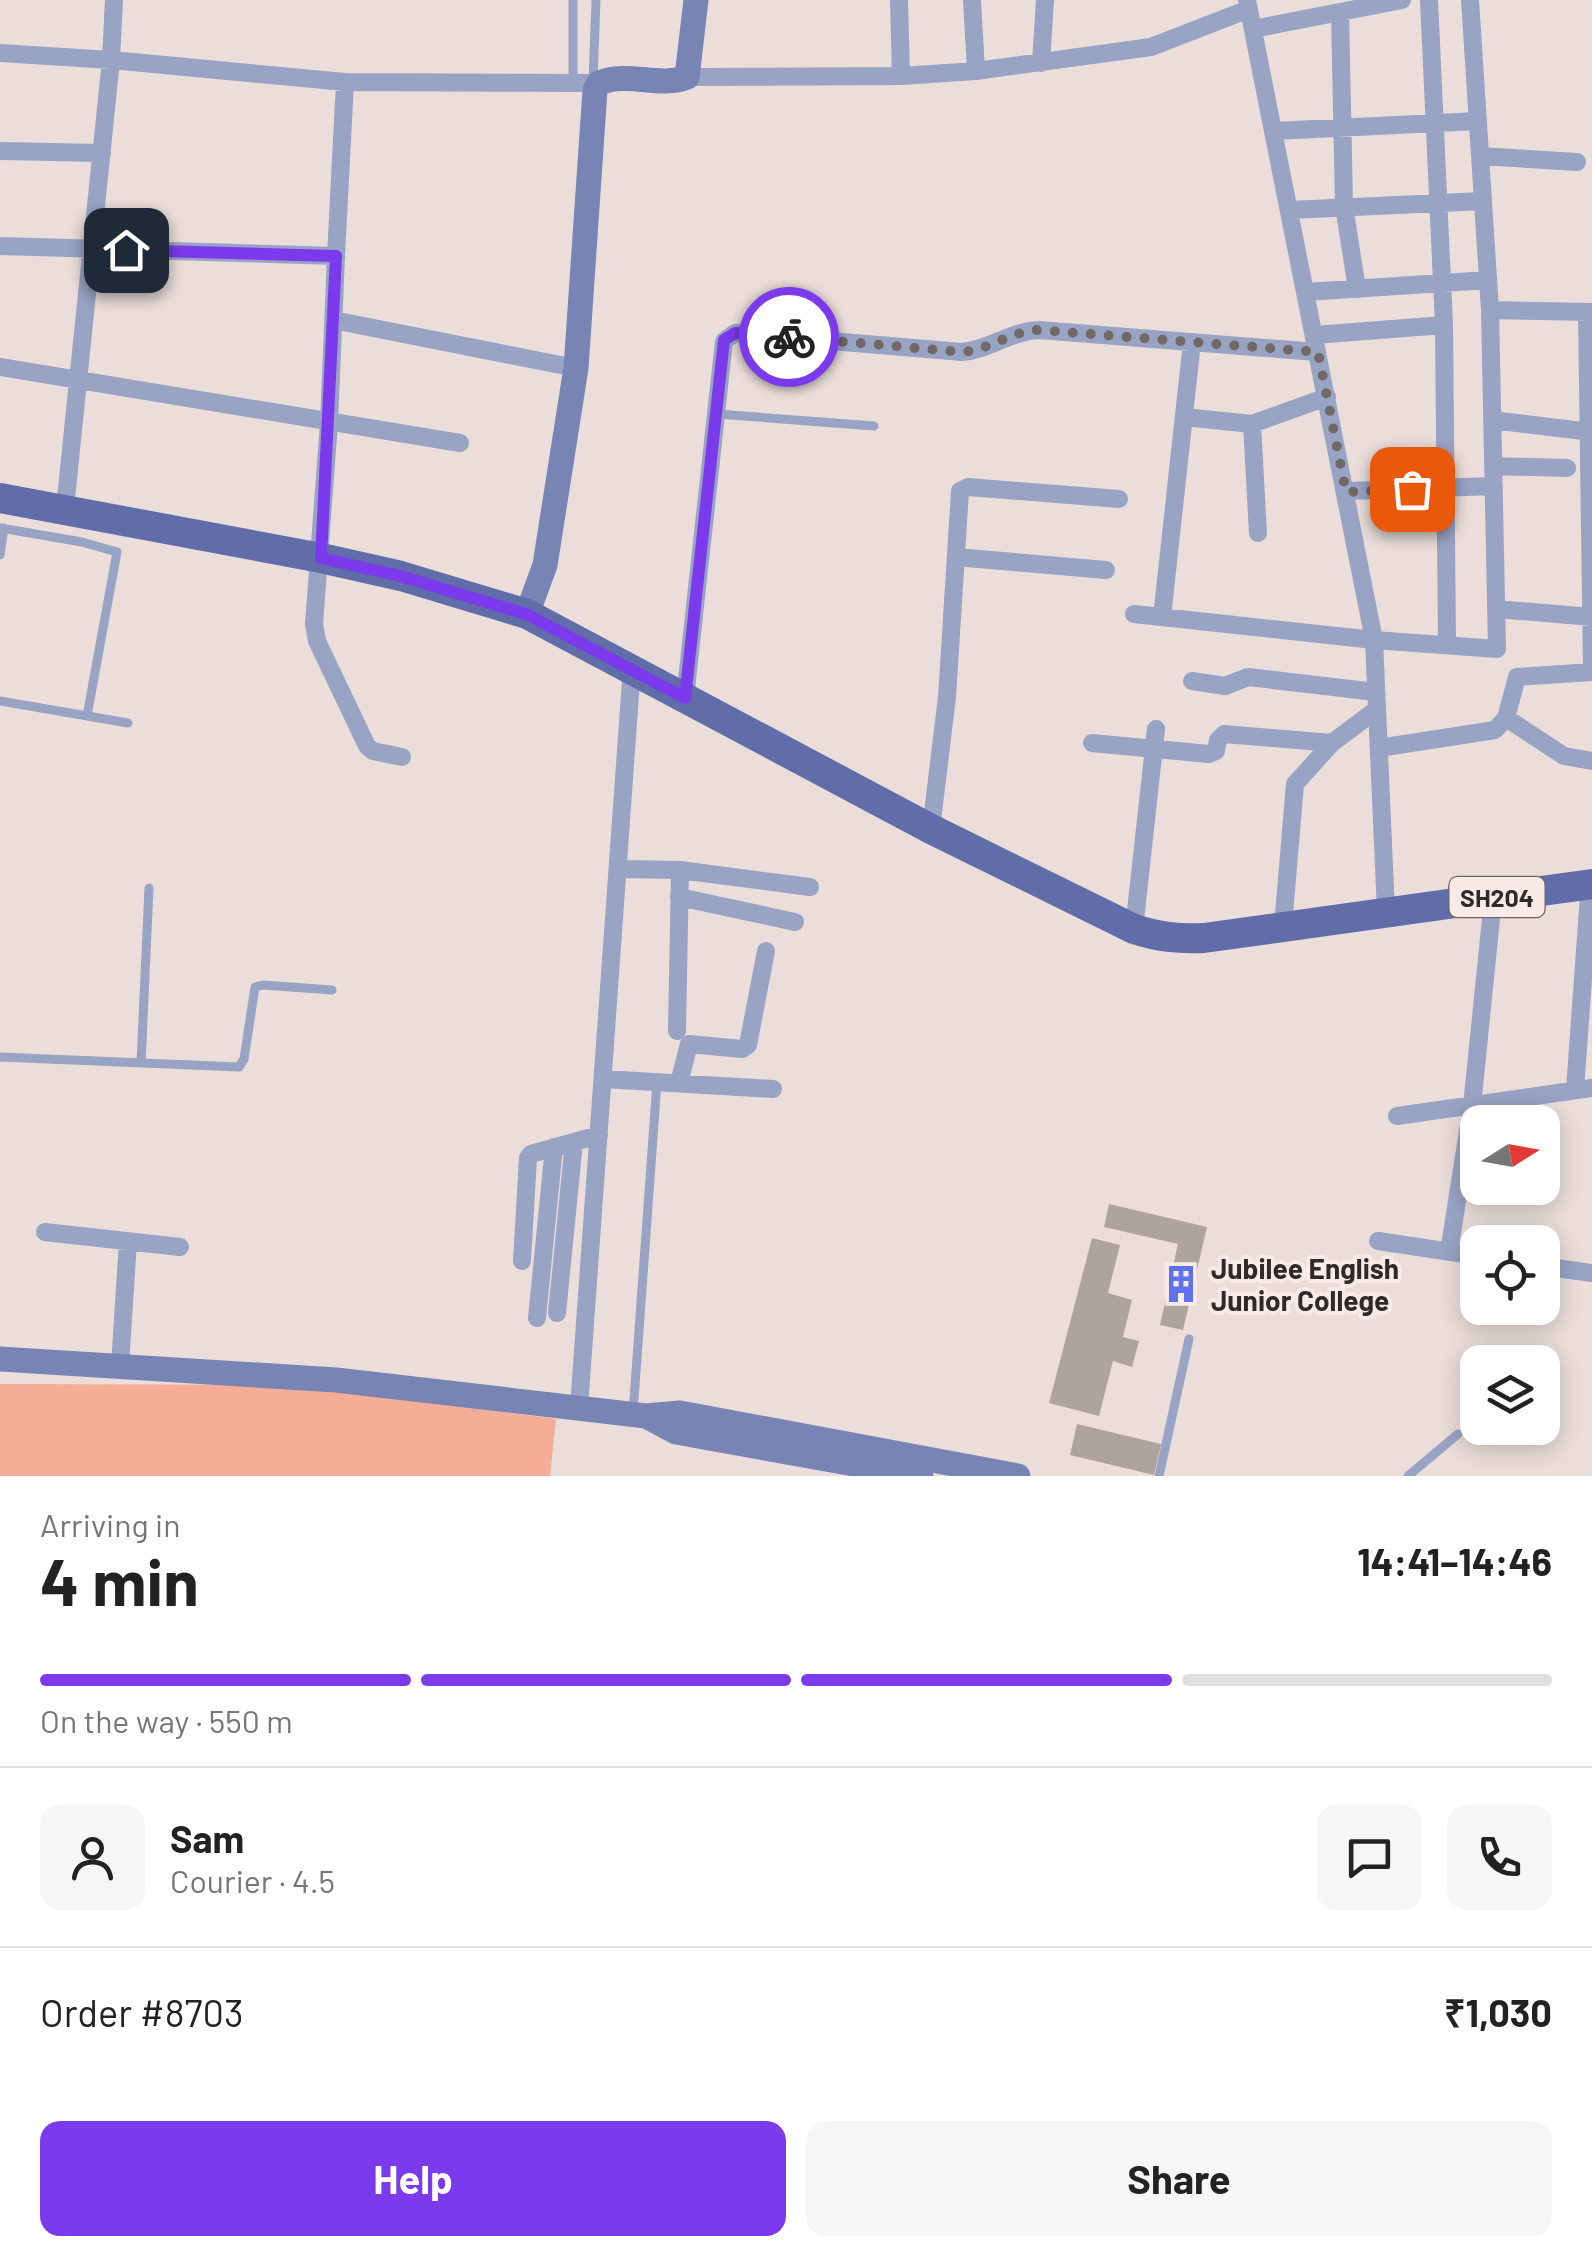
<!DOCTYPE html>
<meta charset="utf-8">
<style>
body{margin:0;font-family:Barlow,sans-serif;background:#f6f6f6;color:#222;height:100vh;display:flex;flex-direction:column;font-size:38px;white-space:nowrap}
*{box-sizing:border-box;margin:0}
p{font-size:32px;color:#767676}
.icon{flex:none;width:55px;height:55px;fill:none;stroke:currentColor;stroke-width:2;stroke-linecap:round;stroke-linejoin:round}
.map{position:relative;height:1476px;overflow:hidden}
.details{display:flex;flex-direction:column;background:#fff;flex:1}
.details>*{flex:none}
.needle{width:65px;rotate:79deg}
.buttons{position:absolute;left:1460px;top:1105px;display:grid;gap:20px}
.buttons a{display:grid;place-items:center;width:100px;height:100px;border-radius:20px;background:#fff;box-shadow:0 5px 25px #0003;font-size:50px}
.pin{position:absolute;display:grid;place-items:center;width:85px;height:85px;color:#fff;margin:-42px;border-radius:20px;box-shadow:0 5px 15px #0006}
.courier{position:absolute;display:grid;place-items:center;width:100px;height:100px;margin:-50px;border:8px solid #7c3aed;border-radius:50%;background:#fff;color:#222;box-shadow:0 2px 12px #0007}
.overview em{font-style:normal;font-weight:700}
.overview div{display:flex;flex-direction:column-reverse}
.overview{display:flex;align-items:center;justify-content:space-between;height:170px;padding:0 40px}
h1{font-size:65px;font-weight:700;line-height:75px}
.bar{display:grid;grid-template-columns:repeat(4,1fr);gap:15px 10px;align-content:center;height:120px;padding:0 40px}
.bar i{height:12px;border-radius:8px;background:#e0e0e0}
.bar .on{background:#7c3aed}
.bar p{grid-column:span 4}
.line{display:flex;align-items:center;gap:25px;padding:0 40px;border-top:2px solid #e0e0e0}
.line div{flex:1}
.round{display:grid;place-items:center;flex:none;width:105px;height:105px;border-radius:20px;background:#f6f6f6}
.button{display:flex;gap:20px;margin-top:auto;padding:20px 40px}
.button a{flex:1;height:115px;border-radius:20px;background:#7c3aed;color:#fff;font-size:40px;font-weight:700;line-height:115px;text-align:center}
.button a+a{background:#f6f6f6;color:#222}
.map>svg:first-child{display:block}
.green{fill:#f6ad98}
.building{fill:#afa39f}
.lines{fill:none;stroke-linecap:round;stroke-linejoin:round}
.lane{stroke:#99a3c4;stroke-width:9}
.street{stroke:#99a3c4;stroke-width:18}
.secondary{stroke:#7784b4;stroke-width:25}
.primary{stroke:#606da8;stroke-width:30}
.done{stroke:#706967;stroke-width:10;stroke-dasharray:0 18}
.route{stroke:#7c3aed;stroke-width:12}
.labels{text-anchor:middle;dominant-baseline:central;stroke-width:8;stroke-linejoin:round;paint-order:stroke}
.shield{fill:#f8ebe7;stroke:#6b6462;stroke-width:2.5}
.shield-label{font-size:25px;font-weight:bold;fill:#2f2a29}
.poi-label{font-size:28px;font-weight:bold;fill:#2f2a29;stroke:#f8ebe7;text-anchor:start}
</style>
<div class="map">
<svg width="1592" height="1476" viewBox="0 0 1592 1476">
<rect width="100%" height="100%" fill="#eaddda"/>
<!-- green -->
<path class="green" d="M0,1384L308,1385L556,1419L550,1476H0Z"/>
<!-- building -->
<path class="building" d="M1109,1204L1207,1227L1183,1330L1160,1325L1178,1244L1104,1227Z
M1092,1238L1120,1245L1108,1293L1132,1300L1123,1337L1139,1341L1132,1367L1113,1361L1099,1416L1049,1403Z
M1077,1424L1161,1444L1154,1475L1070,1455Z"/>
<g class="lines">
<!-- lane -->
<path class="lane" d="M573,82V0
M593,82L596,0
M717,414L874,426
M0,528L82,542L117,552L87,716
M0,555L4,528
M0,701L128,723
M0,1057L239,1067L244,1059L255,987L263,985L332,990
M141,1063L149,888
M633,1413L657,1082
M1159,1476L1189,1339
M1408,1476L1458,1434"/>
<!-- street -->
<path class="street" d="M899,0L901,76
M972,0L976,71
M1247,0L1374,640L1386,912L1393,918
M1429,0L1444,325L1447,645
M1340,12L1344,206L1357,289
M1253,29L1402,0
M0,53L111,60L345,82L599,83
M1041,63L1045,0
M687,77L901,76L976,71L1151,47L1249,9
M1274,131L1478,121
M0,151L102,153
M1480,156L1577,162
M1290,210L1483,201
M0,246L336,256L345,82
M336,256L329,423L314,624L317,641L367,746L373,751L402,757
M1306,292L1488,280
M1490,310L1592,312
M333,320L576,368
M1314,335L1444,325
M0,367L460,443
M1184,417L1252,424L1327,397
M1492,420L1592,432
M1252,424L1258,533
M1493,466L1567,468
M1347,491L1494,486
M65,508L111,60L114,0
M956,557L1106,570
M1496,609L1592,617
M1134,614L1374,640L1497,649L1490,310L1470,0
M1162,617L1192,342
M1192,681L1225,686L1248,677L1376,692
M685,698L724,341L735,333L962,352C989,350 1011,331 1039,330L1317,352
M1506,718L1564,756L1592,761
M1092,743L1209,754L1216,751L1218,740L1224,734L1332,743
M1379,748L1495,730L1506,718L1517,677L1592,672L1587,312
M931,829L947,697L960,491L968,487L1119,499
M618,869L680,870L810,887
M679,897L795,922
M1283,926L1295,784L1332,743L1376,710
M1134,929L1156,729
M677,1031L680,870
M603,1079L773,1089
M679,1083L689,1044L742,1049L748,1045L766,951
M1575,1090L1589,895
M1397,1116L1592,1088
M45,1232L180,1247
M1378,1241L1478,1256
M1449,1252L1472,1106L1492,909
M522,1261L528,1158L531,1154L599,1135
M1542,1266L1592,1273
M557,1313L574,1142
M537,1318L554,1147
M120,1366L128,1241
M579,1407L632,667"/>
<!-- secondary -->
<path class="secondary" d="M527,614L545,565L576,368L595,90L599,83C629,71 659,88 687,77L696,0
M0,1359L336,1380L646,1416L680,1413L1018,1476
M646,1416L676,1432L921,1476"/>
<!-- primary -->
<path class="primary" d="M0,498L321,558L401,576L527,614L931,829L1134,929C1158,937 1178,939 1204,938L1592,884"/>
</g>
<g class="lines">
<!-- done -->
<path class="done" d="M789,337L962,352C990,350 1011,331 1039,330L1318,352L1346,492L1412,489"/>
<!-- route -->
<path class="route" d="M126,250L336,256L321,558L400,576L526,614L685,698L724,340L735,333L789,337"/>
</g>
<!-- icons -->
<defs>
<g id="building-bare" transform="scale(3)"><path d="M-4-6H4V6H1V3H-1V6H-4ZM-2.5-4.3h1.7v1.8h-1.7ZM.8-4.3h1.7v1.8H.8ZM-2.5-1h1.7V.8h-1.7ZM.8-1h1.7V.8H.8Z" fill="#6072e9" stroke="#f8ebe7" stroke-width="2.5" paint-order="stroke"/></g>
</defs>
<g fill-rule="evenodd">
<use href="#building-bare" x="1181" y="1284"/>
</g>
<g class="labels">
<!-- shield labels -->
<rect class="shield" x="1449.5" y="877" width="95" height="40" rx="8"/>
<g class="shield-label">
<text x="1497" y="897">SH204</text>
</g>
<!-- poi labels -->
<g class="poi-label">
<text x="1211" y="1268">Jubilee English<tspan x="1211" dy="32">Junior College</tspan></text>
</g>
</g>
</svg>
<div class="buttons">
<a><svg class="needle" viewBox="-14 -14 28 28"><path d="M0-13l5 13h-10z" fill="#e53935"/><path d="M0 13l5-13h-10z" fill="#767676"/></svg></a>
<a><svg class="icon" aria-label="locate" viewBox="0 0 24 24"><circle cx="12" cy="12" r="6"/><path d="M12 2v4M12 18v4M2 12h4M18 12h4"/></svg></a>
<a><svg class="icon" aria-label="layers" viewBox="0 0 24 24"><path d="M12 4l9 5-9 5-9-5zM3 14l9 5 9-5"/></svg></a>
</div>
<div class="pin" style="left:1412px;top:489px;background:#ea580c"><svg class="icon" aria-label="bag" viewBox="0 0 24 24"><path d="M5 8h14l-1 12H6zM9 8a3 3 0 0 1 6 0"/></svg></div>
<div class="pin" style="left:126px;top:250px;background:#1f2937"><svg class="icon" aria-label="home" viewBox="0 0 24 24"><path d="M3 11l9-7 9 7M6 9v11h12V9"/></svg></div>
<div class="courier" style="left:789px;top:337px"><svg class="icon" aria-label="bike" viewBox="0 0 24 24"><circle cx="6" cy="16" r="4"/><circle cx="18" cy="16" r="4"/><path d="M6 16l4-8h5l3 8M10 8l3 8H6M13 5h3"/></svg></div>
</div>
<section class="details">
<div class="overview"><div><h1>4 min</h1><p>Arriving in</p></div><em>14:41–14:46</em></div>
<div class="bar"><i class="on"></i><i class="on"></i><i class="on"></i><i></i><p>On the way · 550 m</p></div>
<div class="line" style="height:180px"><a class="round"><svg class="icon" aria-label="person" viewBox="0 0 24 24"><circle cx="12" cy="8" r="4"/><path d="M4 21q1-7 8-7t8 7"/></svg></a><div><b>Sam</b><p>Courier · 4.5</p></div><a class="round"><svg class="icon" aria-label="chat" viewBox="0 0 24 24"><path d="M4 5h16v11H9l-5 4z"/></svg></a><a class="round"><svg class="icon" aria-label="phone" viewBox="0 0 24 24"><path d="M5 4h4l2 5-3 2q2 4 5 5l2-3 5 2v4C11 20 4 13 5 4z"/></svg></a></div>
<div class="line" style="height:130px"><div>Order #8703</div><b>₹1,030</b></div>
<div class="button"><a>Help</a><a>Share</a></div>
</section>
